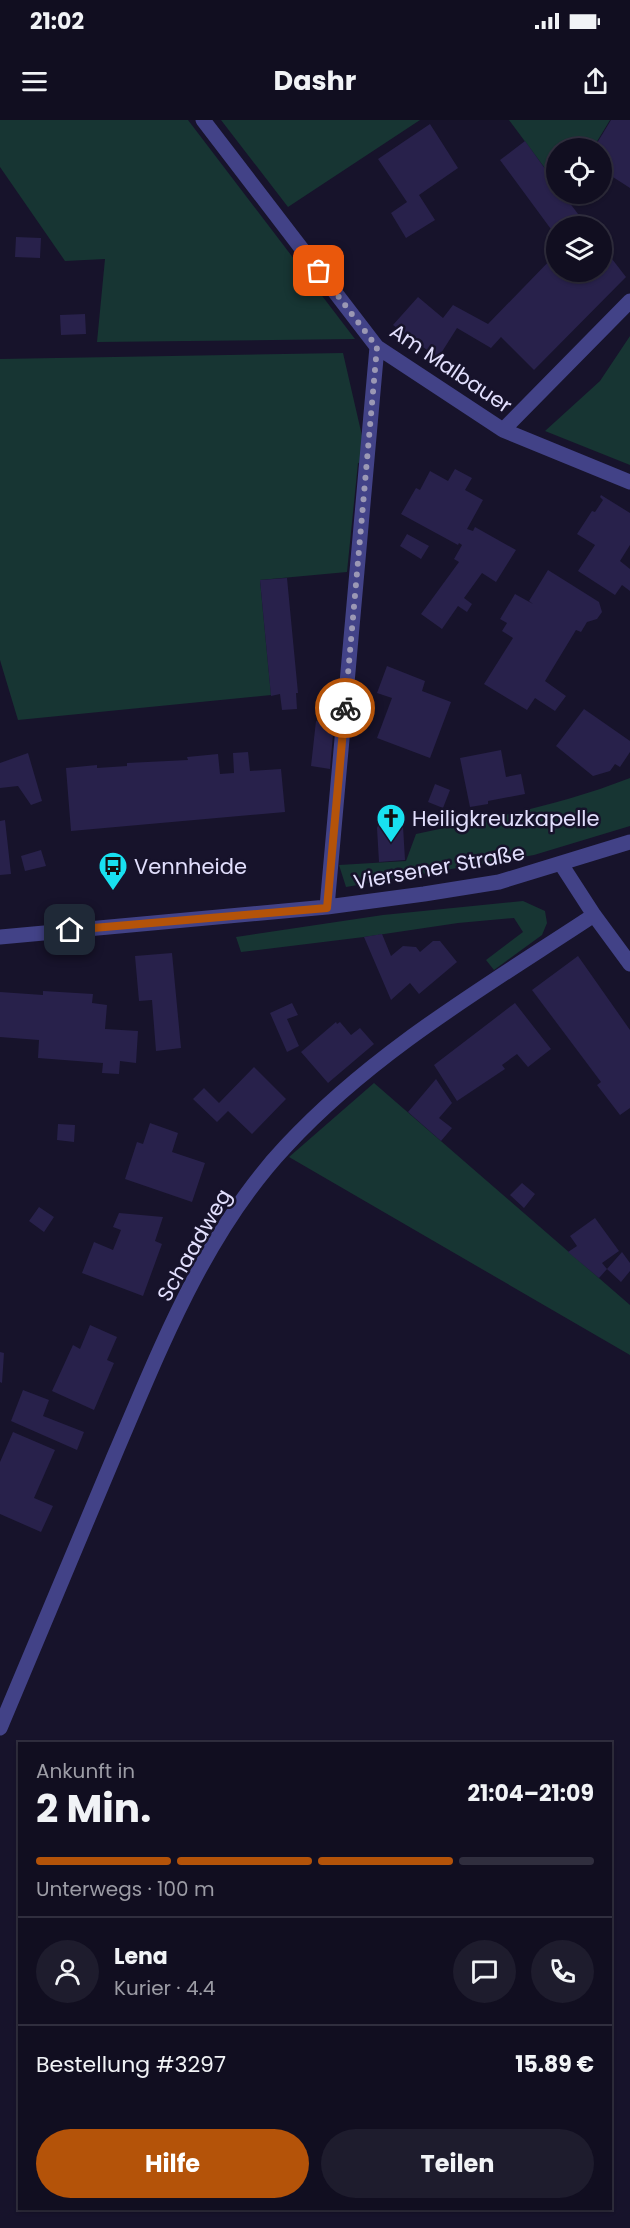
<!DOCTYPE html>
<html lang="de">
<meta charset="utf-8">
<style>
body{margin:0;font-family:Poppins,sans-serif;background:#1e1c2d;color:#f1f3f6;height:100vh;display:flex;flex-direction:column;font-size:22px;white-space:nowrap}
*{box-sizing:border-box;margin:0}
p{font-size:20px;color:#9c9ca5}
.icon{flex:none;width:33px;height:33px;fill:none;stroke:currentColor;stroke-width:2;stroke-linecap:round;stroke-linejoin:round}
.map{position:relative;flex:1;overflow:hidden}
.side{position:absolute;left:18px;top:1622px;width:594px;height:468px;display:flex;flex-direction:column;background:#110e20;border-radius:0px;box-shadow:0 2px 4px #0004,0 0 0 2px #302e3e}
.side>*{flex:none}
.fabs{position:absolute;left:546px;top:18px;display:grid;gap:12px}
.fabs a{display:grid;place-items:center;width:66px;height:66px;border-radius:50%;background:#110e20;box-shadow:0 2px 4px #0004,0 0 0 2px #302e3e;font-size:30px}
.pin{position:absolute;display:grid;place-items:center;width:51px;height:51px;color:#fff;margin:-26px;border-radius:12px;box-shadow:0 3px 9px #0006}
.courier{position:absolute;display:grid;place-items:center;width:60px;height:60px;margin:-30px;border:4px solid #b45309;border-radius:50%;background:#fff;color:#222;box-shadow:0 2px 8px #0007}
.summary em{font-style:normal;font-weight:700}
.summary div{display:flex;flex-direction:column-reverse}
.summary{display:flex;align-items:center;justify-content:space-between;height:102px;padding:0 18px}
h1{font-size:39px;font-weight:700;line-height:45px}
.bar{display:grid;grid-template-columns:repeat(4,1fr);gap:9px 6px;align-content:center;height:72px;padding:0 18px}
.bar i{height:8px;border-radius:4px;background:#302e3e}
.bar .current{background:#b45309}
.bar p{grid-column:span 4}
.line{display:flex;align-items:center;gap:15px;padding:0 18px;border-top:2px solid #302e3e}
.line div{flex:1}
.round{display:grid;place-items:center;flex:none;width:63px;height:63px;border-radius:32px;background:#1e1c2d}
.action{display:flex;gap:12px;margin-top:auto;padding:12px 18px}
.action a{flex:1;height:69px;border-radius:36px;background:#b45309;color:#fff;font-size:24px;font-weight:700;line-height:69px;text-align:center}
.action a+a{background:#1e1c2d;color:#f1f3f6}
.status{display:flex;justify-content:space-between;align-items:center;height:42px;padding:0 30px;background:#110e20;direction:ltr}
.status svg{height:16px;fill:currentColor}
header{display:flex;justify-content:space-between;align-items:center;height:78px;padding:0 18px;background:#110e20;font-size:27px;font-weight:700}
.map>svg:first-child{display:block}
.green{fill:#173533}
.building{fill:#28214b}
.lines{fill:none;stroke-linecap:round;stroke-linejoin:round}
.minor{stroke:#424287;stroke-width:15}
.done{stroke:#9b98b4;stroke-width:6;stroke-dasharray:0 10.8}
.route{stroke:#b45309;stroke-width:8}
.labels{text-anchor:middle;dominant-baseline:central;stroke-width:5;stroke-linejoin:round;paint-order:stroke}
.street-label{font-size:21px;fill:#e2dffd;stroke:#17132b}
.poi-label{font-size:21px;fill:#e2dffd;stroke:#17132b;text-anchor:start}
</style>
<div class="status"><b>21:02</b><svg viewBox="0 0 49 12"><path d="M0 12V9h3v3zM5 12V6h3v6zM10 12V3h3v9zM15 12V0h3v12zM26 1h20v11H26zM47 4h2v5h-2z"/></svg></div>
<header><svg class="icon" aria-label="menu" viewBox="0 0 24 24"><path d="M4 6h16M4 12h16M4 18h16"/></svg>Dashr<svg class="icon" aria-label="share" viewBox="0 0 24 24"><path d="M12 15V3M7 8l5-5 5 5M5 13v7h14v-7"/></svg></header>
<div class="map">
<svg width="630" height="2108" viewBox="0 0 630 2108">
<rect width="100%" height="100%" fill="#17132b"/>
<!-- green -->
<path class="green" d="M0,0H188L355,219L97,222L105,139L65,141L0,47Z
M221,0H420L288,87Z
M509,0H610L593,28H556V63Z
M630,216V345L545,311L600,261Z
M343,233L368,342L358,343L347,452L260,460L271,575L18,600L0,540V239Z
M630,658V706L534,735L346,767L339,745L406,741L416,714C488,699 561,685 630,658Z
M523,781L545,791L547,803L542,815L494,850L486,840L523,812L514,798L458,803L364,817L241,832L236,817L383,795Z
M374,963L630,1185V1235L289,1037Z"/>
<!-- building -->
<path class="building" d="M611,0H630V68L602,50V28H594Z
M430,4L458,48L419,75L435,100L406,118L391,93L407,82L378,39Z
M525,21L556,64V74H563L587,106H556V116L500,40Z
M16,117L41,118L40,138L15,137Z
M602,126L626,157L534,250L501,217L491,228L457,208L438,238L393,205L418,177L443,198L453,185L488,204L556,134V152H602Z
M85,194L86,214L61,215L60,195Z
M455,349L472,358L465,370L483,380L467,409L473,411L475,407L516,430L496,462L482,453L464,478L472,484L467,492L458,486L442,509L421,494L459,442L454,439L462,425L459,423L458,425L401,394L416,368L420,370L430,351L448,361Z
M601,375L630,393V425L620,441L630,449V471L622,465L615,475L578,451L595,425L577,414L592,391L595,392L603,380L600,377Z
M407,414L429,426L421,439L400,426Z
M548,450L599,482L602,492L597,499L587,502L581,512L576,510L545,561L566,576L555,591L535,578L527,590L484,564L513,518L502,511L507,503L500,499L515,474L533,484L529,481Z
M287,458L298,573H296L297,589L282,590L280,574L271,576L260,460Z
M387,546L425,561L422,571L451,582L430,638L377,618L392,578L377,573Z
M584,589L630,621V632L620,647L615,644L610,651L593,656L556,626Z
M316,601L334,603L330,649L311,646Z
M501,630L506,657L521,654L525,674L488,681V684L470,687L460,638Z
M248,632L250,651L281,649L285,692L71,711L66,648L97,645V648L127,646V643L188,640L187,637L218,634L220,654L234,653L233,633Z
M28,633L42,681L31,685L18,666L0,668V643Z
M435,664L450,670L443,688L428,682Z
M387,695H394L400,700L403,706L405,740L379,742L377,708L380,700Z
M5,700L11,754L0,755V701Z
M41,730L46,746L25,751L21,736Z
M382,814L391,836L403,826L416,827L420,832L433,821H440L457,842L419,874L410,863L391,880L364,817Z
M172,833L181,928L156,931L152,880L139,881L135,836Z
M578,836L630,910V988L620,995L597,965L601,962L532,870Z
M43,871L93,874L92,883L107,885L105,909L138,911L136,943L120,941L119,954L102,953L103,943L38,938L39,920L0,917V872L43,875Z
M292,883L298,895L287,899L299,926L287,932L270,893Z
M515,883L551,929L528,947L517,934L502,945L505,949L457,981L434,945Z
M336,902L337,904L340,902L351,915L360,908L374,924L328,963L301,932Z
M254,947L286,979L252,1014L228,991L217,1002L193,979L204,968L219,983Z
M436,959L452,983L439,998L452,1008L441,1021L408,992Z
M150,1003L178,1013L172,1032L205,1043L192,1082L125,1059L137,1022L143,1024Z
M58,1004L75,1005L74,1022L57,1020Z
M522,1063L535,1074L524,1088L510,1075Z
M39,1087L54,1097L44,1112L29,1101Z
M119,1093L163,1097L155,1121L162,1124L143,1176L82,1153L94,1122L113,1130L121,1110L113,1107Z
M595,1098L619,1131L602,1143L607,1149L622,1132L630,1143V1151L621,1162L607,1149L599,1158L568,1132L577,1126L570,1116Z
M90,1205L117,1217L107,1240L114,1243L94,1290L52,1271L73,1225L80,1229Z
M0,1232L4,1233L2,1263L0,1262Z
M23,1270L49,1280L43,1296L84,1312L77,1330L11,1301Z
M13,1312L55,1330L34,1378L53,1386L41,1412L0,1394V1342Z"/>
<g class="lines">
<!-- minor -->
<path class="minor" d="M203,0L377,227L503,310L630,362
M503,310L630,181
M561,744L594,795L630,844
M327,787L377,227
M0,817L327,787L424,774L499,762L630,722
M0,1608C38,1517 77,1425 115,1334C161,1227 205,1112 286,1026C374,931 488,865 594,795"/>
</g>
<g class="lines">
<!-- done -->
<path class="done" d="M319,151L377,227L345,588"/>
<!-- route -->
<path class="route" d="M70,810L327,788L345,588"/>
</g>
<!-- icons -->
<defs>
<g id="church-pin" transform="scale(1.5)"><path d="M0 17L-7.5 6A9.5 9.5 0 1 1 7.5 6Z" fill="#18e1f0" stroke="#17132b"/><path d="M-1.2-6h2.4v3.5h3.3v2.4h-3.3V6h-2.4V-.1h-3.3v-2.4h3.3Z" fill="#111"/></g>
<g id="bus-pin" transform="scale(1.5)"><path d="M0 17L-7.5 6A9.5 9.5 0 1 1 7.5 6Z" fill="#18e1f0" stroke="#17132b"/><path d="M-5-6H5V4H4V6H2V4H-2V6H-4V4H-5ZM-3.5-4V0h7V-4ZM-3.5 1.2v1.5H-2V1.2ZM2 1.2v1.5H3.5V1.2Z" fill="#111"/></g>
</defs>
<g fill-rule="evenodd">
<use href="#church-pin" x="391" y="698"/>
<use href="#bus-pin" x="113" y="746"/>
</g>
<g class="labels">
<!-- street labels -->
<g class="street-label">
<text transform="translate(451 248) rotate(34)">Am Malbauer</text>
<text transform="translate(439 747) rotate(-10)">Viersener Straße</text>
<text transform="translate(194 1125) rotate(-60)">Schaadweg</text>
</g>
<!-- poi labels -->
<g class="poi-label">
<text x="412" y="698">Heiligkreuzkapelle</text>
<text x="134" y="746">Vennheide</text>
</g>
</g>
</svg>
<div class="fabs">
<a><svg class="icon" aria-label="locate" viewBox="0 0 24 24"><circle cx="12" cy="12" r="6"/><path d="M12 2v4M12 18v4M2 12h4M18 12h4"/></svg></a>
<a><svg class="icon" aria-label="layers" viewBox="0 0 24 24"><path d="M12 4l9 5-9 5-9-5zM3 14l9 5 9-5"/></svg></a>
</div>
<div class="pin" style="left:319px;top:151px;background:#ea580c"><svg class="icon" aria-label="bag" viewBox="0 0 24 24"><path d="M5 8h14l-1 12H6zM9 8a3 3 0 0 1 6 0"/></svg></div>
<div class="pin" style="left:70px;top:810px;background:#1f2937"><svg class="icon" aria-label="home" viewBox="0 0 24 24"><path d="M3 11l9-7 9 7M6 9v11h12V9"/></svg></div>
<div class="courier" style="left:345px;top:588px"><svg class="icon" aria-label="bike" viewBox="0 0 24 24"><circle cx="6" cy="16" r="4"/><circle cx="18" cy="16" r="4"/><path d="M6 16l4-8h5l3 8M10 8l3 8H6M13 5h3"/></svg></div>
<section class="side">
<div class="summary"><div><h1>2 Min.</h1><p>Ankunft in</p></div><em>21:04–21:09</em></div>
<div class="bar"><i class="current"></i><i class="current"></i><i class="current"></i><i></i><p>Unterwegs · 100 m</p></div>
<div class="line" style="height:108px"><a class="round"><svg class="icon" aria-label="person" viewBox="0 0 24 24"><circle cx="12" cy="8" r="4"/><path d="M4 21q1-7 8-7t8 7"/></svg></a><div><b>Lena</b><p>Kurier · 4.4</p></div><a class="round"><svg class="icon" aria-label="chat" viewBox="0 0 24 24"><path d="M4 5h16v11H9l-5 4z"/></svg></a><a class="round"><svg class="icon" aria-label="phone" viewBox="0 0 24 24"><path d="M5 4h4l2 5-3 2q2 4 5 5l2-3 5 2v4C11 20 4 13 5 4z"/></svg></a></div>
<div class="line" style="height:78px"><div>Bestellung #3297</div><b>15.89 €</b></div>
<div class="action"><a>Hilfe</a><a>Teilen</a></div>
</section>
</div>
